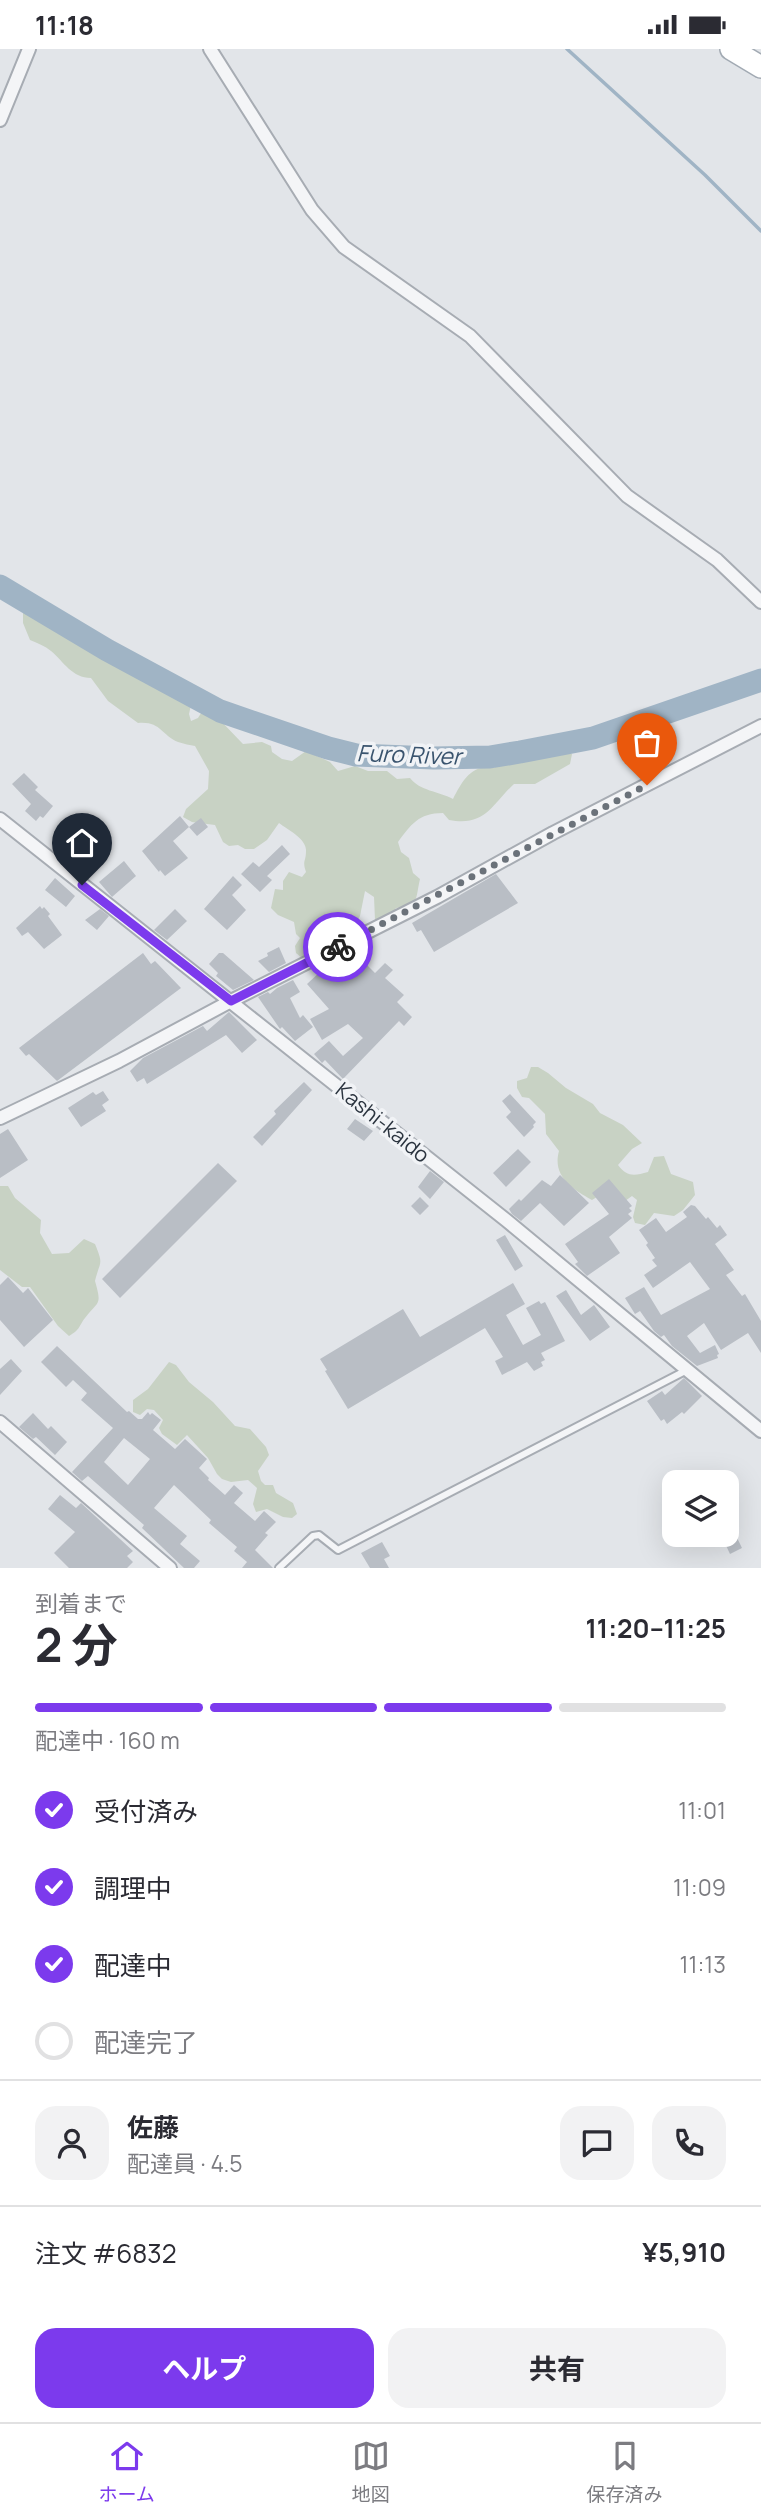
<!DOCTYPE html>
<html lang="ja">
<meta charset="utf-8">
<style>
body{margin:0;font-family:Manrope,"Noto Sans JP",sans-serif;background:#f2f2f3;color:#2b2b33;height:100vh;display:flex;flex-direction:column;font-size:26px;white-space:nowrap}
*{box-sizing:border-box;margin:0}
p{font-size:23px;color:#7c7c81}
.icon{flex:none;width:38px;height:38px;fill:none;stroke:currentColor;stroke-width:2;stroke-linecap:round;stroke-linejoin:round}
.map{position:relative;height:1519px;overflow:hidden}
.panel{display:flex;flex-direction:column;background:#fff;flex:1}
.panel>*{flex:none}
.buttons{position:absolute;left:662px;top:1421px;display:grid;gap:14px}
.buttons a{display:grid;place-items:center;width:77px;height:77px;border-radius:14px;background:#fff;box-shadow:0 7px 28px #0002;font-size:35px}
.pin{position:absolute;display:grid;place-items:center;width:60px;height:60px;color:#fff;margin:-72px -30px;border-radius:50% 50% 50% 0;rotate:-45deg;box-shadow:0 0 7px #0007}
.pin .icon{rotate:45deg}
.courier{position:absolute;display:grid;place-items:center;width:70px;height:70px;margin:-35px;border:5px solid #7c3aed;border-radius:50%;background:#fff;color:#222;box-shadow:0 2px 9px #0007}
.head em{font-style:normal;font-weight:700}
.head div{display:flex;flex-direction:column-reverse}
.head{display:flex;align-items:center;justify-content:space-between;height:119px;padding:0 35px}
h1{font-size:46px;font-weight:700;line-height:52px}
.bar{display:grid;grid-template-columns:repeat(4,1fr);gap:10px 7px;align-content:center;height:84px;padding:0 35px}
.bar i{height:9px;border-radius:5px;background:#e1e1e2}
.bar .current{background:#7c3aed}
.bar p{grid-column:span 4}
.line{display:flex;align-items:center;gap:18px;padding:0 35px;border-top:2px solid #e1e1e2}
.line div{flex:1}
.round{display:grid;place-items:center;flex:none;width:74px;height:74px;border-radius:21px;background:#f2f2f3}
ol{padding:0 35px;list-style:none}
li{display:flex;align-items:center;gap:21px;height:77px}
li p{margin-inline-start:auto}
li .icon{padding:7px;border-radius:50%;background:#7c3aed;color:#fff;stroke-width:4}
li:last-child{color:#7c7c81}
li i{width:38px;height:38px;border:4px solid #e1e1e2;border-radius:50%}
.primary-button{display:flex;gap:14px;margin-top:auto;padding:14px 35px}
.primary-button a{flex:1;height:80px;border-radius:21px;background:#7c3aed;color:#fff;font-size:28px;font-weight:700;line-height:80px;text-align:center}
.primary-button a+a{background:#f2f2f3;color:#2b2b33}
.status{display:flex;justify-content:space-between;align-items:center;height:49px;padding:0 35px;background:#fff;direction:ltr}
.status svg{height:19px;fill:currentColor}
.tabs{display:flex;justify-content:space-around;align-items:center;height:98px;border-top:2px solid #e1e1e2;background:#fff;font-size:19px;color:#7c7c81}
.tabs a{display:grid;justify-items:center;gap:4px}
.tabs .current{color:#7c3aed}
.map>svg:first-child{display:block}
.green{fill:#c8d2c4}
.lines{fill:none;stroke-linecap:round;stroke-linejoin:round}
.stream{stroke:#a0b4c5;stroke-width:3.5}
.river{stroke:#a0b4c5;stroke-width:23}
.building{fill:#b9bec5;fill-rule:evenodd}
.service-casing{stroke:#a7acb3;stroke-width:10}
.minor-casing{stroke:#a7acb3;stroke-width:16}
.primary-casing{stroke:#a2aab3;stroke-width:24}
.service{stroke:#f4f5f7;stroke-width:6}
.minor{stroke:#f4f5f7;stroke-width:12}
.primary{stroke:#fff;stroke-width:21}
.done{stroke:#6b727a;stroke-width:7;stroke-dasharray:0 12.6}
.route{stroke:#7c3aed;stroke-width:9}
.labels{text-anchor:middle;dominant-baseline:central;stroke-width:7;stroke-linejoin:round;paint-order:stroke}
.street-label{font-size:21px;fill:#2b343f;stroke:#f1f3f6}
.water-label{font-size:23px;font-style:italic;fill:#3a546e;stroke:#f1f3f6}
</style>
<div class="status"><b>11:18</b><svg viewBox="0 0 49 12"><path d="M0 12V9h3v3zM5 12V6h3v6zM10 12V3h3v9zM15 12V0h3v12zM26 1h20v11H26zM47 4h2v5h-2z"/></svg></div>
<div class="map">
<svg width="761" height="1519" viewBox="0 0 761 1519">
<rect width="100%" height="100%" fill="#e2e5e9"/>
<!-- green -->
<path class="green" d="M23,563L34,566L77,590L116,614L143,624L148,631L180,648L191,656L189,665L191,672L198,669L203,661L218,669L243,695L262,693L271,697L272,703L282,710L292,712L306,702L330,713L338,722L355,717L368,722H387L397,730L410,729C420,742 438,742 453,750C462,732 472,714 494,719L503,712L508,698L516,697L529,705L537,704L542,695L554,694L559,700L572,705L570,715L535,735H514C492,755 486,778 449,771L443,764C418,764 411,776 398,793L401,803L409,809L413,824L420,830C415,851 420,856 396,859L391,867L379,873L375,871L374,848L365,842L360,867L357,873H344L340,877L335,876L331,869L326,870L329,883L324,890L319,892L317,889H312V903L303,910L296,904L295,897L300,889L296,885L294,873L278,866L271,859L275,840L283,841V832L289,823L302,828L306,823C302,811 306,813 306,802C307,790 288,781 279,774L267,791L254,800H245L238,796L229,797L223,793L215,776L192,773L183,768L186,760L208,740L209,722L195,697C190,696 184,695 178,693C161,686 161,672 138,674L108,652L91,629C72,629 64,613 51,602C45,597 37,594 30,591L23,574Z
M531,1018H538L548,1024L566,1039L593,1055L600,1064L623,1076L642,1094L632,1100L618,1116C627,1128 634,1127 648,1123L654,1108L664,1107L671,1125L693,1133L695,1146L683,1161L674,1167L654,1164L645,1176L635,1174L633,1168L637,1151L632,1147L625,1152L600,1146L592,1151C572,1140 552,1127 559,1102L546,1085L545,1065L529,1049L522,1048L517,1039V1032L527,1029Z
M0,1137H8L15,1149L41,1171L40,1184L52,1205L69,1204L84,1190L95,1195C104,1217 100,1211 95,1232C102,1257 99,1251 85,1269C78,1278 81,1280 69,1287L58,1277L30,1238H22L0,1221Z
M169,1313L176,1316L189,1333L213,1353L235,1377L250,1380L266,1398L269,1406L258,1422L261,1432L265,1436H273L276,1444L293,1454L297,1465L292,1469L283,1468L267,1460L256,1463L253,1455L257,1439L248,1431L231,1433L222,1430L217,1425L208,1409L187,1386L177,1396L162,1385L159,1379L163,1371L154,1361L147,1360L140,1366L133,1363V1351L148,1340Z"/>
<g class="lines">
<!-- stream -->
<path class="stream" d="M567,0L705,126L761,182"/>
<!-- river -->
<path class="river" d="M0,537L107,601L220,662L328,699L356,706L434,709L490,708L520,703L593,689L761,631"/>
</g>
<!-- building -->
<path class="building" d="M24,724L38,738L35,741L53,757L43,769L40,767L36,772L25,762L31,755L12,735Z
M180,767L189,778L173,792L188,809L165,827L160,821L159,823L142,802Z
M201,769L208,778L197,787L189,778Z
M282,796L290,805L267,827L272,831L260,843L241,825L253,813L259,818Z
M124,812L136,827L112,848L99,833Z
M496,825L518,854L434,903L421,881L417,883L412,874Z
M233,827L242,836L232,846L246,861L227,881L204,860Z
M55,829L75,847L66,858L45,841Z
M40,857L42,860L44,858L50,865L48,867L62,886L44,900L28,883L22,887L16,879Z
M100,860L109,867L97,881L85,871Z
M175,860L187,872L167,891L154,881Z
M279,898L286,914L269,923L258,912L268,907L267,904Z
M355,899L361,910L375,924L385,914L393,921L385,929L404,946L397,953L412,968L404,977L399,972L343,1030L325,1011L322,1014L314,1005L329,992L343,1007L363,989L348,975L322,991L310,970L329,960L307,935L335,909Z
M143,904L151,915L155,912L181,939L57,1032L29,1005L26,1007L19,999Z
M219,904H223L254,931L233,941L216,927L218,924L209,915Z
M293,931L300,943L290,949L300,969L303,966L313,978L295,992L282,978L280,980L258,948L268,943L270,945L277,939Z
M229,963L257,991L242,1004L226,986L147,1035L144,1029L137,1033L130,1022L143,1009L203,977L207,982Z
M304,1033L312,1041L262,1097L253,1088L276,1065L274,1062Z
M103,1042L109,1051L102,1056L106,1062L81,1078L68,1059L93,1043L96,1046Z
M510,1045L536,1073L533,1076L534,1078L524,1088L506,1068L511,1063L502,1052Z
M355,1070L373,1082L364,1092L347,1080Z
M8,1080L28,1111L0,1129V1085Z
M518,1100L531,1113L506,1138L493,1124Z
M218,1114L237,1132L120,1249L102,1230Z
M430,1122L444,1133L430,1150L418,1138Z
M560,1126L589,1154L564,1177L540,1154L521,1172L512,1165L509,1160L519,1150L521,1152L542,1131L551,1137Z
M609,1130L632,1157L629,1159L632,1162L628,1165L632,1169L609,1188L620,1204L587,1227L575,1215L578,1213L565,1195L609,1165L592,1144Z
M420,1148L429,1157L420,1166L411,1157Z
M691,1156L695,1157L706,1170L708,1168L717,1179L720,1176L727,1186L715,1195L734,1221L726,1226L742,1247L745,1245L761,1272V1304L748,1284L721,1301L704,1274L687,1287L700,1304L715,1296L719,1305L717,1306L718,1309L697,1317L672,1297L664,1286L661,1288L654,1282L640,1262L635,1265L625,1249L644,1238L661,1266L710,1240L690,1213L653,1239L644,1226L657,1217L652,1211L655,1209L646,1196L648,1194L639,1181L656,1169L666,1183L687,1168L683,1163Z
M505,1186L523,1217L515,1222L496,1191Z
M8,1228L23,1244L28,1239L53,1271L24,1298L0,1271V1236Z
M513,1234L525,1255L506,1266L523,1296L541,1286L526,1259L539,1252L541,1255L545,1253L565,1292L541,1304L545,1311L541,1313L543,1317L534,1322L527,1313L502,1326L495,1312L503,1308L485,1279L348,1360L325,1322L327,1321L320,1310L403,1260L420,1288Z
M566,1241L581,1266L594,1256L610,1278L590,1292L556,1247Z
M57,1297L127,1363L129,1362L138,1370H142L148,1363L150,1366L152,1364L161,1371L153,1381L175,1400L185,1390L207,1410L199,1419L209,1429L208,1431L225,1446L234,1436L243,1444L234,1454L255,1472L264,1462L276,1473L265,1484L268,1486L255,1501L273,1519H242L247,1513L234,1502L237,1498L209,1474L211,1471L174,1436L154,1459L187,1487L180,1495L200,1512L194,1519H184L142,1479L144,1476L88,1427L82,1432L72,1423L113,1379L81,1351L87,1344L73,1331L66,1338L41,1313ZM124,1389L150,1410L128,1436L104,1413Z
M11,1310L22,1322L0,1346V1320Z
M684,1329L702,1347L684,1365L682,1363L667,1375L664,1370L661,1372L647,1352L662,1342L665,1346Z
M33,1364L48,1380L51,1377L67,1393L55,1406L36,1388L33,1390L19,1378Z
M60,1446L76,1459L81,1454L133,1502L127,1507L133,1513L127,1519H69L54,1504L75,1483L48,1460Z
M726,1466L742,1499L730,1505L721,1486H726Z
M382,1493L390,1507L384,1510L389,1519H370L361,1504Z"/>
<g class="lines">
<!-- service casing -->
<g class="service-casing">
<path id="service" d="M279,1519L313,1487L319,1486L338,1501L687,1321"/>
</g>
<!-- minor casing -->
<g class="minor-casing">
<path id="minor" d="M210,0L312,161L344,198L470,287L627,447L717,511L761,553
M0,71L29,0
M0,770L506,1171L761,1382
M0,1069L119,1012L231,952L437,848L553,784L761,677
M0,1373L170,1519"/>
</g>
<!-- primary casing -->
<g class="primary-casing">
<path id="primary" d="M731,0L761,18"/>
</g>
<!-- service -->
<use href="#service" class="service"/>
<!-- minor -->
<use href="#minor" class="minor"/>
<!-- primary -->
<use href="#primary" class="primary"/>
</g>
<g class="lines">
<!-- done -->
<path class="done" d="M338,898L647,736"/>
<!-- route -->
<path class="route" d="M82,836L231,952L338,898"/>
</g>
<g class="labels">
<!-- street labels -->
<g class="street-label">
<text transform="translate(383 1073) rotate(39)">Kashi-kaido</text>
</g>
<!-- water labels -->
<g class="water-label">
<text transform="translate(409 705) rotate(2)">Furo River</text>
</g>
</g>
</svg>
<div class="buttons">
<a><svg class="icon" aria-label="layers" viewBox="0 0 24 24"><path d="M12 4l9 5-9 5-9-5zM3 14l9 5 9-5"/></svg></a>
</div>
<div class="pin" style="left:647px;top:736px;background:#ea580c"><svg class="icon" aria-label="bag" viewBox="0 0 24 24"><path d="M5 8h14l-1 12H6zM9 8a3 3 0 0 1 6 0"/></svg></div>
<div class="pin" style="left:82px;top:836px;background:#1f2937"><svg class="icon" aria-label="home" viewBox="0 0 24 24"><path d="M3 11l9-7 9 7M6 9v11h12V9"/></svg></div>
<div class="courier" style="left:338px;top:898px"><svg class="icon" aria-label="bike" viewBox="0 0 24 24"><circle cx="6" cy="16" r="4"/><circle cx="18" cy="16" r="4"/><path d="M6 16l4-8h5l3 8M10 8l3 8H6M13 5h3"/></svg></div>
</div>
<section class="panel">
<div class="head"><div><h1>2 分</h1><p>到着まで</p></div><em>11:20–11:25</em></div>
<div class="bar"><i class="current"></i><i class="current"></i><i class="current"></i><i></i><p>配達中 · 160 m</p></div>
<ol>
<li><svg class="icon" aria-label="check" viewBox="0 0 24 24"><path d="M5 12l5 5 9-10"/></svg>受付済み<p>11:01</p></li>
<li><svg class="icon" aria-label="check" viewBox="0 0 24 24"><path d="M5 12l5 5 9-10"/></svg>調理中<p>11:09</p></li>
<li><svg class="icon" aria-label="check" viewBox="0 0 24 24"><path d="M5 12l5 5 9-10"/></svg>配達中<p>11:13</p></li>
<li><i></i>配達完了</li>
</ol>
<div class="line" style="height:126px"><a class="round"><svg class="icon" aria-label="person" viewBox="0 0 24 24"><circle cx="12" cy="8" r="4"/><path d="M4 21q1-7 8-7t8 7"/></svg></a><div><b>佐藤</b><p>配達員 · 4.5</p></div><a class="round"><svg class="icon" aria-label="chat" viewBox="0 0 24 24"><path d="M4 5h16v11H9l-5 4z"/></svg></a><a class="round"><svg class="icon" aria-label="phone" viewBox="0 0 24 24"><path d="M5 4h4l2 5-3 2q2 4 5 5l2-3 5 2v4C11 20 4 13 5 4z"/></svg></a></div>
<div class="line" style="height:91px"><div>注文 #6832</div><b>¥5,910</b></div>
<div class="primary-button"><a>ヘルプ</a><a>共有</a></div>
</section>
<nav class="tabs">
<a class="current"><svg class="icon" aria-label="home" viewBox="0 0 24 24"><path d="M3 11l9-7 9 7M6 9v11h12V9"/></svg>ホーム</a>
<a><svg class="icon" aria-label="map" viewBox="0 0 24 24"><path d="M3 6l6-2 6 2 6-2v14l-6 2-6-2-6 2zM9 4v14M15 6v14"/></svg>地図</a>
<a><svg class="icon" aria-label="saved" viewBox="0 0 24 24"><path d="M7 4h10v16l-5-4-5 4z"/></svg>保存済み</a>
</nav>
